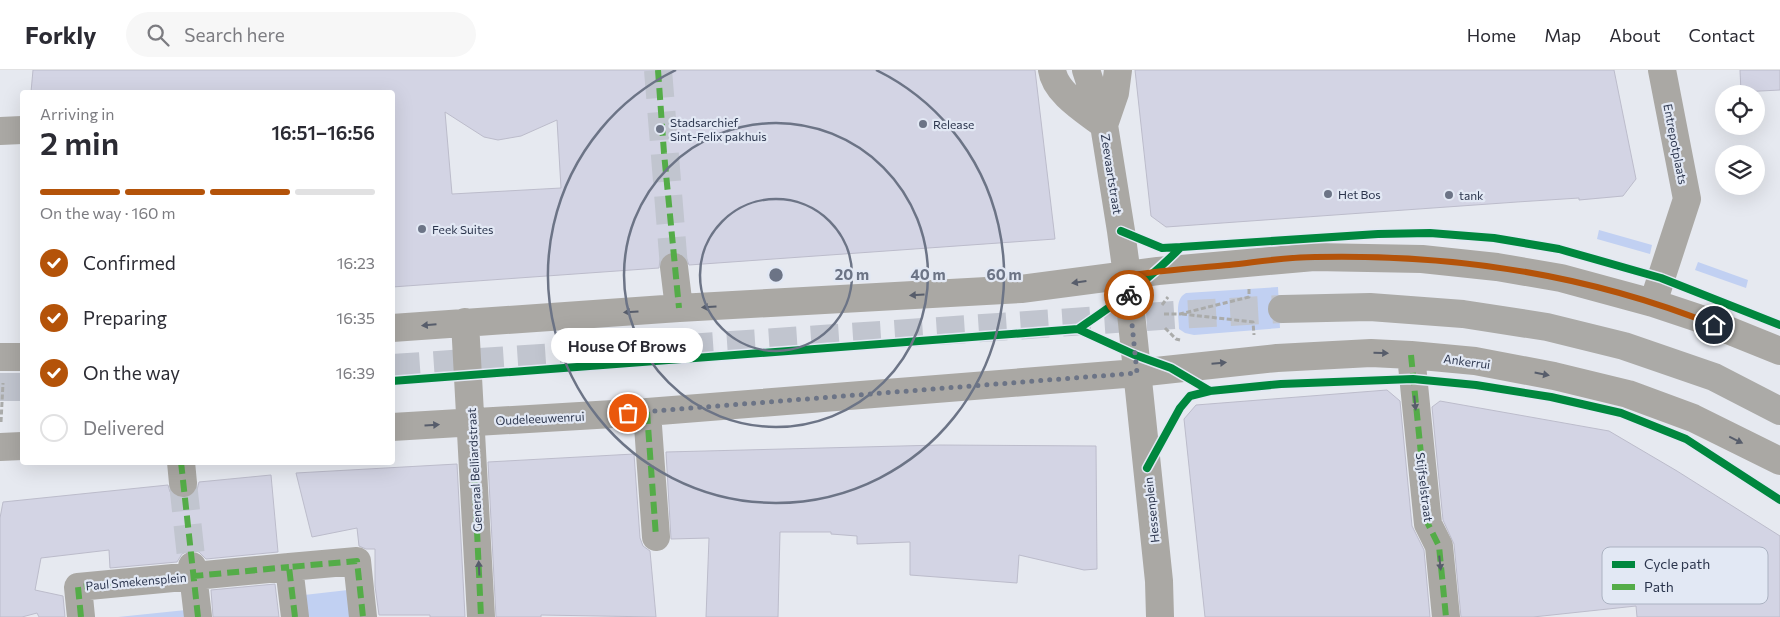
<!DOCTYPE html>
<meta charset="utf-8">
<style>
body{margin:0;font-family:Commissioner,sans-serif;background:#f7f7f7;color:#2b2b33;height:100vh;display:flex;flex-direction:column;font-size:19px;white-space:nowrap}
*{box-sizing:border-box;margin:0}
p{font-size:16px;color:#7c7c81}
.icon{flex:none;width:28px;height:28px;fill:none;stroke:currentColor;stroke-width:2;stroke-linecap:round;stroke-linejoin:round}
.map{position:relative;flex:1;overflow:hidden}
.panel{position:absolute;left:20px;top:20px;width:375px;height:375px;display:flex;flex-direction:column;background:#fff;border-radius:5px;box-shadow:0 5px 20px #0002}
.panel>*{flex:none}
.fabs{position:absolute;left:1715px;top:15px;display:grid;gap:10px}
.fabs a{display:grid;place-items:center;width:50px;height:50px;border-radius:50%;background:#fff;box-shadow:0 5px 20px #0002;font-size:25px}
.pin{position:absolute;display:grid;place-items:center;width:42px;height:42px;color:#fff;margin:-21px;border:2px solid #fff;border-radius:50%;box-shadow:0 1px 5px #0007}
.courier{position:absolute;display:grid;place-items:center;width:50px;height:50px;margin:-25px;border:4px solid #b45309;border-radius:50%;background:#fff;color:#222;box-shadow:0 1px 6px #0007}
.bubble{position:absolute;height:35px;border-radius:18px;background:#fff;box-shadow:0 5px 20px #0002;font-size:16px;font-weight:600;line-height:35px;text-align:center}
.summary em{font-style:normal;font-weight:600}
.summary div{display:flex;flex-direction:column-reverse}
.summary{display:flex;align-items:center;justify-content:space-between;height:85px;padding:0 20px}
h1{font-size:32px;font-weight:600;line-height:38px}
.bar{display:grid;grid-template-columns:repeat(4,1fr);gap:8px 5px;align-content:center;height:60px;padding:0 20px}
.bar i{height:6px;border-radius:4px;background:#e1e1e2}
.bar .selected{background:#b45309}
.bar p{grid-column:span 4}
ol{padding:0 20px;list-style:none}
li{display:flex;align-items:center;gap:15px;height:55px}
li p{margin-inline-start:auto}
li .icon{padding:5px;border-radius:50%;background:#b45309;color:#fff;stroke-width:4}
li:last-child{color:#7c7c81}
li i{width:28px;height:28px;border:2px solid #e1e1e2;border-radius:50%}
header{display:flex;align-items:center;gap:30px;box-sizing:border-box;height:70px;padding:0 25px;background:#fff;border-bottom:1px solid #e1e1e2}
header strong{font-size:24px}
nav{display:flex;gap:28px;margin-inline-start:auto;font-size:18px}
.search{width:350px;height:45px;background:#f7f7f7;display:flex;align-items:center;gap:12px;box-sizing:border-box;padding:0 18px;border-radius:28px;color:#7c7c81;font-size:19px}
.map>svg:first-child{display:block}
.green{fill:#c1d0f2}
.building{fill:#d3d4e4;stroke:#bcbccb;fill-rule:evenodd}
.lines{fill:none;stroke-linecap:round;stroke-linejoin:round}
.minor-tunnel{stroke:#c1c5cf;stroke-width:28;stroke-dasharray:28 14;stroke-linecap:butt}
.major-tunnel{stroke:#c1c5cf;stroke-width:28;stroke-dasharray:28 14;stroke-linecap:butt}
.path{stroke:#aaabaa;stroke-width:3;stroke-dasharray:5 2.5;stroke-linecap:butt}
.minor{stroke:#aaa8a4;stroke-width:28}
.major{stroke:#abaaa7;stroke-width:28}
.quiet{stroke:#54ac48;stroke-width:6;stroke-dasharray:12 6;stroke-linecap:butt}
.cycleway-casing{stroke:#e2e8f4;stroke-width:11}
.cycleway{stroke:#00873e;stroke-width:8}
.oneway{fill:#575d6b}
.done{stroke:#6c7486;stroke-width:5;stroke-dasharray:0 9}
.route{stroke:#b45309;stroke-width:6}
.ring{fill:none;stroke:#6c7486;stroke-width:2.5}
.poi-dot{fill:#6c7486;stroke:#e2e8f4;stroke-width:2}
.labels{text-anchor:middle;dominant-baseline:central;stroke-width:4.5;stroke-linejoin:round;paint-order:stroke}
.poi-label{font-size:12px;fill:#2b354d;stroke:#e2e8f4;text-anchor:start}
.street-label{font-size:12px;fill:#2b354d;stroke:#e2e8f4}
.key{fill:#e2e8f4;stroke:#abb2c2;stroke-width:1}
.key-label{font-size:14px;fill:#2b354d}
.centre{fill:#6c7486;stroke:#e2e8f4;stroke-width:2.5}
.ring-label{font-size:15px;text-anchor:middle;font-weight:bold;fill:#6c7486;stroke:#e2e8f4;stroke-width:4.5;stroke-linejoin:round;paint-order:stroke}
</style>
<header>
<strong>Forkly</strong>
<div class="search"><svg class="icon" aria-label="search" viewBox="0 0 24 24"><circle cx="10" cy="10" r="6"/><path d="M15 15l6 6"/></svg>Search here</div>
<nav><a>Home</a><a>Map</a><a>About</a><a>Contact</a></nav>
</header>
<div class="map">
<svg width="1780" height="547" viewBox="0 0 1780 547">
<rect width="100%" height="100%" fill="#e6e9f0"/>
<!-- green -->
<path class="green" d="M1599,160L1652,175L1650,184L1597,169Z
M1698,192L1748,210L1746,218L1695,200Z
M1278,217L1280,258L1194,265L1185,263L1179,259C1179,247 1174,229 1186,223Z
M348,520L351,547H306L304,525Z
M186,540L187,547H118Z"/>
<!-- building -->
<path class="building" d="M33,0H1035L1055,169L689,195L686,187L680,182H673L664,185L660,190L659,198L392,217V22H31ZM445,42L484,67L498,70L521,66L557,50L561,118L452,124Z
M1135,0H1614L1636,109L1623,126L1579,130V128L1517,132L1166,157L1151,146Z
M1740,0H1780V20L1741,22Z
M1387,320L1400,331L1412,456L1424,480L1430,547H1205L1184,349L1196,335Z
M1440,331L1609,361L1677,401L1780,466V547H1637L1636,536L1533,547H1461L1454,474L1443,450L1432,337Z
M940,375L1096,376L1097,499L1084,500L1019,485L1017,513L910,505V472L857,474V466L831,464V462H780L778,547H706L709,468L671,469L666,382Z
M634,384L640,468L643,476L650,481L656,547L541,545V547H496L488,392Z
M457,394L465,547H430V545H379L375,516V479H366L359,476L357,458L312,467L296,403Z
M271,405L278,482L206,489L199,482L191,480L182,484L177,492L110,498L109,480L41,488L35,520L63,526L65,547H39L37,543L22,547H0V448L3,432L168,415L170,422L176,427L185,428L192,425L197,420L199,412Z
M275,514L279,547H213L211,520Z"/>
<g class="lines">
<!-- minor-tunnel -->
<path class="minor-tunnel" d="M658,0L674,197
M183,413L192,496"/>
<!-- major-tunnel -->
<path class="major-tunnel" d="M392,298L1175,245L1282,239
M0,317H22"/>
<!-- path -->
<path class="path" d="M1162,235L1168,227
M1164,244H1180L1249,227V219
M1182,244L1253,252L1254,265
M1165,258L1176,269L1180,270
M1,352L3,313"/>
<!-- minor -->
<path class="minor" d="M1052,0C1055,23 1086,41 1104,55
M1086,0L1104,55L1121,161L1127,205L1159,511L1160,547
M1104,55L1115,23L1118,0
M0,61L22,60
M674,197L679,238
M1653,233L1687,129L1662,0
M465,252L481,547
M392,258L679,238L1021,219L1158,201L1314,187L1422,189L1497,197L1561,208L1653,233L1698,248L1780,281
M1411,285L1428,454L1439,476L1446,547
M0,287H22
M647,342L656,467
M392,357L647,342L1137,303L1277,288L1371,283L1411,285L1475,291L1554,306L1628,324L1693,348L1780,391
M0,377L22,376
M181,392L183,413
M192,496L198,547
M81,547L78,517L289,497
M295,547L289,497L357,491L363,547"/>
<!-- major -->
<path class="major" d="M1282,239L1370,237L1463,244L1547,257L1624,276L1714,307L1780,341"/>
<!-- quiet -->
<path class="quiet" d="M658,0L664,83L679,238
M1411,285L1428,454L1439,476L1446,547
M647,342L656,467
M472,352L481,547
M181,392L198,547
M81,547L78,517L289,497
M295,547L289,497L357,491L363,547"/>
<!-- cycleway casing -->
<g class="cycleway-casing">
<path id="cycleway" d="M1121,161L1162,178L1181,177
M1078,259L1135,285L1171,298L1210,321L1281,314L1413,309L1476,315L1551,327L1621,343L1686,369L1780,430
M392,311L1078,259C1115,234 1149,210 1181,177L1378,164L1430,163L1494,168L1559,179L1661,208L1780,255
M1147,398L1180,338L1190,326L1210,321"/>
</g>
<!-- cycleway -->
<use href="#cycleway" class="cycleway"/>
</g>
<!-- one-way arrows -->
<defs><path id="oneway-solid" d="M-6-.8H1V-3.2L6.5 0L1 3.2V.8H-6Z" transform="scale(1.25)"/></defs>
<g class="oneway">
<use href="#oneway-solid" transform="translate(1079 212) rotate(172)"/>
<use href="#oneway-solid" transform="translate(917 225) rotate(177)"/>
<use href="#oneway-solid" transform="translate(709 237) rotate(177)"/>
<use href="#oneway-solid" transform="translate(631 242) rotate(176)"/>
<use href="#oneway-solid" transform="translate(429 255) rotate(175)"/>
<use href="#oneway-solid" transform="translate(1381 283) rotate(2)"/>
<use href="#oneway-solid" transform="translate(1219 293) rotate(-5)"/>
<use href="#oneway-solid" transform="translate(1542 304) rotate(11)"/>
<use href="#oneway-solid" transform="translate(1415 333) rotate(84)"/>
<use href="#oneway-solid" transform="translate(432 355) rotate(-4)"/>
<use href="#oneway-solid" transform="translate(1736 370) rotate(26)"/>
<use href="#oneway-solid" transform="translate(1440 493) rotate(84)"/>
<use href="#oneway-solid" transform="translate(479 498) rotate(-93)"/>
</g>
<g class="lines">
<!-- done -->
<path class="done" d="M628,343L1137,303L1129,225"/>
<!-- route -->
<path class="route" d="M1129,225L1127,206C1161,200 1195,198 1229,195C1257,192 1286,187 1315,187C1451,184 1587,204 1714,255"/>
</g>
<!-- distance rings -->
<g class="ring">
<circle cx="776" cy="205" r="76"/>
<circle cx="776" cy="205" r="152"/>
<path d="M876 0A228 228 0 1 1 676 0"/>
</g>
<!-- markers -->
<g class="poi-dot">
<circle cx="923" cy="54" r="5"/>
<circle cx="660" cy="59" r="5"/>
<circle cx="1328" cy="124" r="5"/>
<circle cx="1449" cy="125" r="5"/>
<circle cx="422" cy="159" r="5"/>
</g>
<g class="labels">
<!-- poi labels -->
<g class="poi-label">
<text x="670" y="52">Stadsarchief<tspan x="670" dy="14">Sint-Felix pakhuis</tspan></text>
<text x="933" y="54">Release</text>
<text x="1338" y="124">Het Bos</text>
<text x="1459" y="125">tank</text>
<text x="432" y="159">Feek Suites</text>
</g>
<!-- street labels -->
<g class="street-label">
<text transform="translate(1676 74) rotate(79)">Entrepotplaats</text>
<text transform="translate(1112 104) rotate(81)">Zeevaartstraat</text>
<text transform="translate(1467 291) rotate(8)">Ankerrui</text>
<text transform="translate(540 348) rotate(-3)">Oudeleeuwenrui</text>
<text transform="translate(474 400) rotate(-93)">Generaal Belliardstraat</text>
<text transform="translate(1425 417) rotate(83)">Stijfselstraat</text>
<text transform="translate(1151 440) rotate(-96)">Hessenplein</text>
<text transform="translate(136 511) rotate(-5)">Paul Smekensplein</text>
</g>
</g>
<!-- legend -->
<rect x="1602" y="477" width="166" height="57" rx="8" class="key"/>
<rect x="1612" y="491" width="23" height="7" fill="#00873e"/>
<rect x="1612" y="514" width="23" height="6" fill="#54ac48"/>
<g class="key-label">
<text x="1644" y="499">Cycle path</text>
<text x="1644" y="522">Path</text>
</g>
<circle cx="776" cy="205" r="8" class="centre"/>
<g class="ring-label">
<text x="852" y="210">20 m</text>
<text x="928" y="210">40 m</text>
<text x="1004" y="210">60 m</text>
</g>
</svg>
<div class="fabs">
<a><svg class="icon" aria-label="locate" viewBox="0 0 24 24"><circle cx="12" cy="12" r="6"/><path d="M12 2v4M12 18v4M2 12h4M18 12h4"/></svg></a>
<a><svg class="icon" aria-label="layers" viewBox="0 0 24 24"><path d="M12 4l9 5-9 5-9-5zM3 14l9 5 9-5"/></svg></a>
</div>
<div class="pin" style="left:628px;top:343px;background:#ea580c"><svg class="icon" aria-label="bag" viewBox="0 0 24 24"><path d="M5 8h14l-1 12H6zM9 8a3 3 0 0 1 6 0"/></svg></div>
<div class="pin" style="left:1714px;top:255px;background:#1f2937"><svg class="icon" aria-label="home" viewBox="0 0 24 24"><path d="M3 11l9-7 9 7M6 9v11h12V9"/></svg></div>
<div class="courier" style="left:1129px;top:225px"><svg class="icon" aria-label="bike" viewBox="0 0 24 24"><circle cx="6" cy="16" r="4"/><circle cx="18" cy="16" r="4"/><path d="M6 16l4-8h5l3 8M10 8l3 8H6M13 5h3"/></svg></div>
<div class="bubble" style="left:551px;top:258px;width:152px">House Of Brows</div>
<section class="panel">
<div class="summary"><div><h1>2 min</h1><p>Arriving in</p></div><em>16:51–16:56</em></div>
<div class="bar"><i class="selected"></i><i class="selected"></i><i class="selected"></i><i></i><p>On the way · 160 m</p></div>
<ol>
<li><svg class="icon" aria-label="check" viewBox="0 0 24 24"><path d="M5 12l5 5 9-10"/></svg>Confirmed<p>16:23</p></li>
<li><svg class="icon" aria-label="check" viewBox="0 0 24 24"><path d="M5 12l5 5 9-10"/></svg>Preparing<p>16:35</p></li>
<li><svg class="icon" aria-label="check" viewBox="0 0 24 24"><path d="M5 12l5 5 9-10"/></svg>On the way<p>16:39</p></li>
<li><i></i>Delivered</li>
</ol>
</section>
</div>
